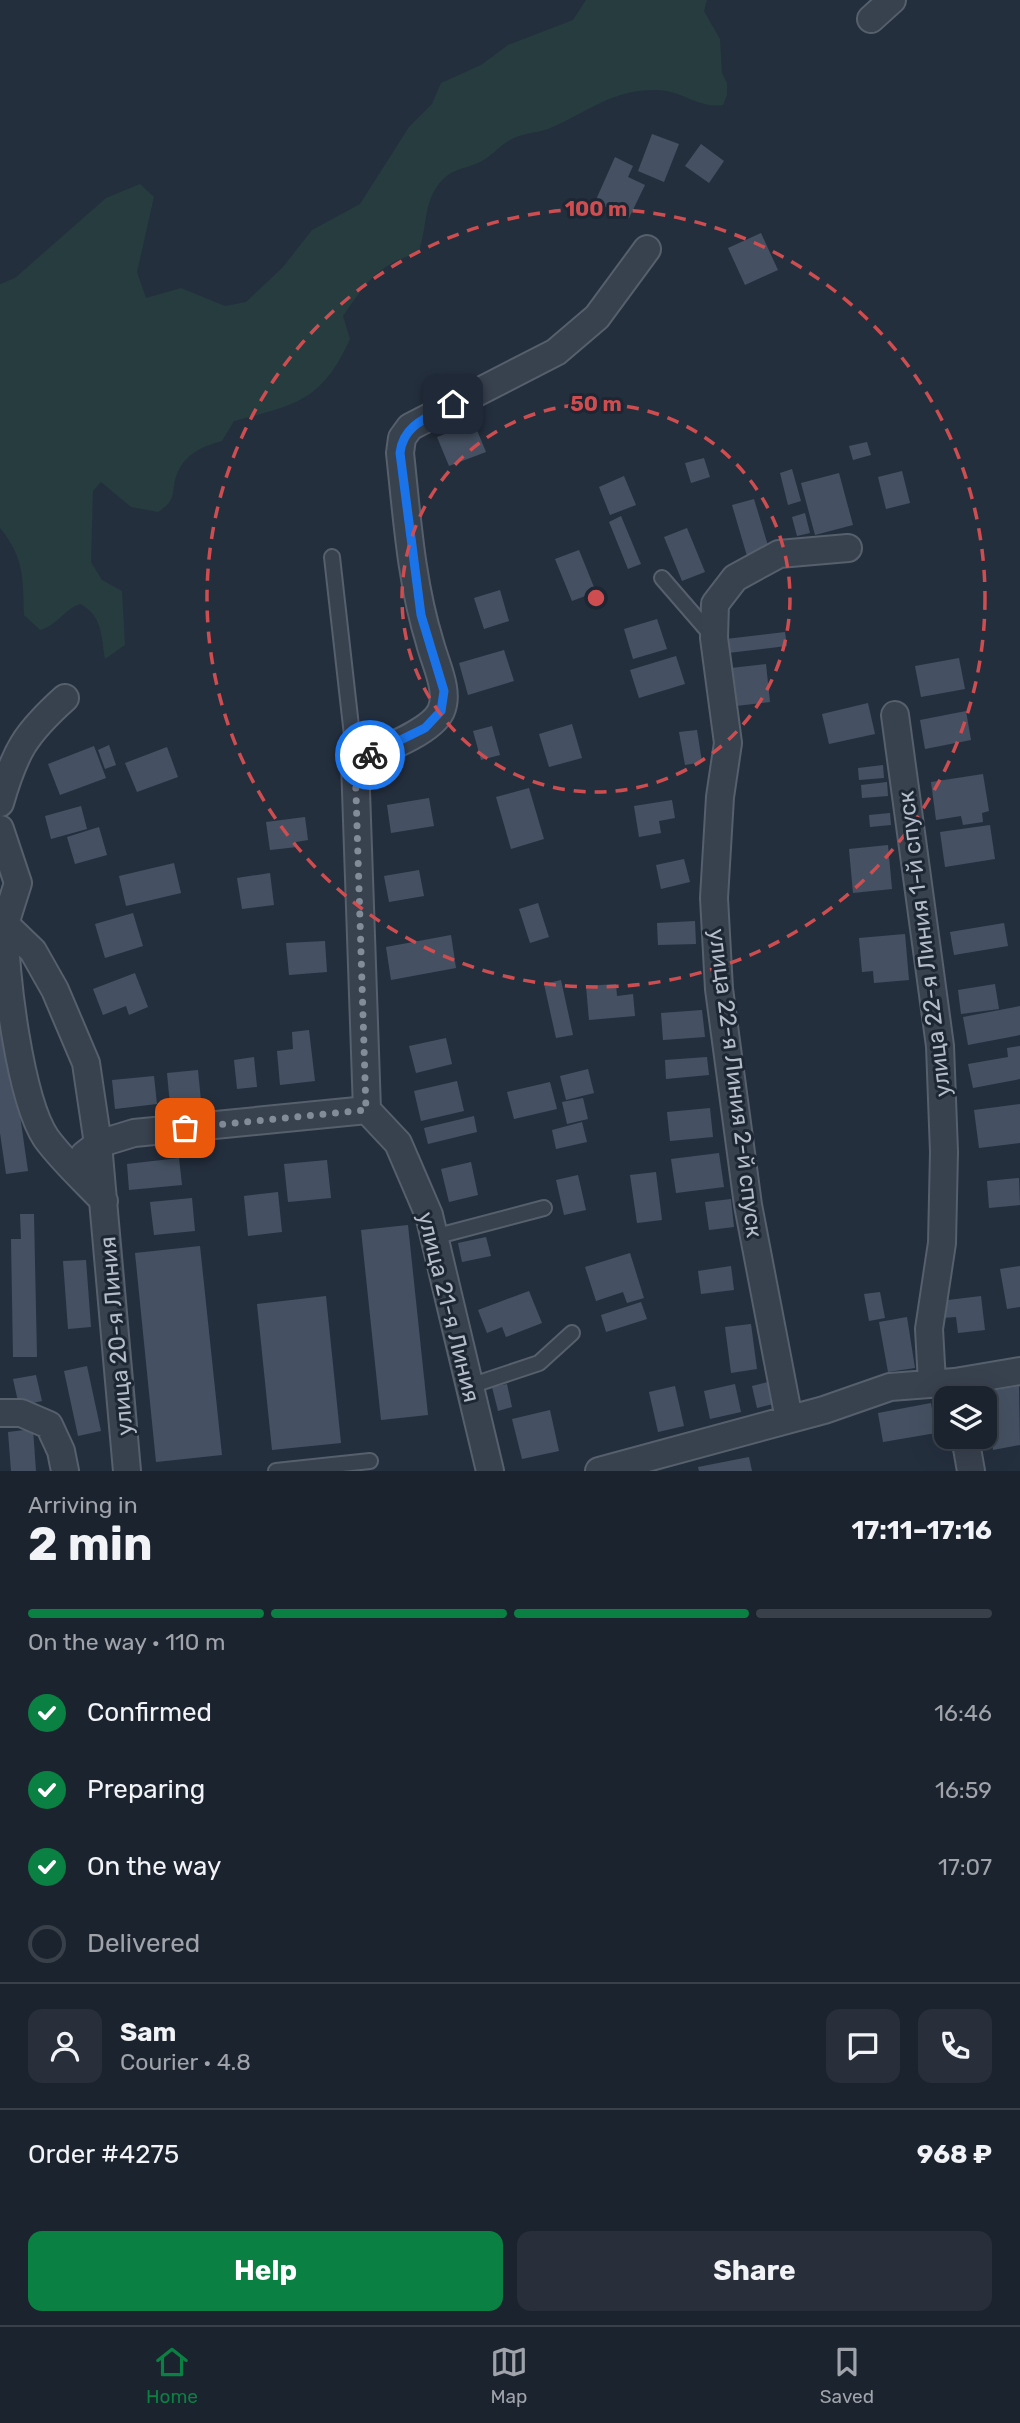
<!DOCTYPE html>
<meta charset="utf-8">
<style>
body{margin:0;font-family:Rubik,sans-serif;background:#282f3a;color:#f1f3f6;height:100vh;display:flex;flex-direction:column;font-size:26px;white-space:nowrap}
*{box-sizing:border-box;margin:0}
p{font-size:23px;color:#a0a4aa}
.icon{flex:none;width:38px;height:38px;fill:none;stroke:currentColor;stroke-width:2;stroke-linecap:round;stroke-linejoin:round}
.map{position:relative;height:1471px;overflow:hidden}
.panel{display:flex;flex-direction:column;background:#1b232e;flex:1}
.panel>*{flex:none}
.tools{position:absolute;left:934px;top:1386px;display:grid;gap:14px}
.tools a{display:grid;place-items:center;width:63px;height:63px;border-radius:14px;background:#1b232e;box-shadow:0 7px 28px #0002,0 0 0 2px #39404a;font-size:35px}
.pin{position:absolute;display:grid;place-items:center;width:60px;height:60px;color:#fff;margin:-30px;border-radius:14px;box-shadow:0 4px 10px #0006}
.courier{position:absolute;display:grid;place-items:center;width:70px;height:70px;margin:-35px;border:5px solid #1a73e8;border-radius:50%;background:#fff;color:#222;box-shadow:0 2px 9px #0007}
.headline em{font-style:normal;font-weight:700}
.headline div{display:flex;flex-direction:column-reverse}
.headline{display:flex;align-items:center;justify-content:space-between;height:119px;padding:0 28px}
h1{font-size:46px;font-weight:700;line-height:52px}
.bar{display:grid;grid-template-columns:repeat(4,1fr);gap:10px 7px;align-content:center;height:84px;padding:0 28px}
.bar i{height:9px;border-radius:5px;background:#39404a}
.bar .selected{background:#0b8043}
.bar p{grid-column:span 4}
.line{display:flex;align-items:center;gap:18px;padding:0 28px;border-top:2px solid #39404a}
.line div{flex:1}
.round{display:grid;place-items:center;flex:none;width:74px;height:74px;border-radius:14px;background:#282f3a}
ol{padding:0 28px;list-style:none}
li{display:flex;align-items:center;gap:21px;height:77px}
li p{margin-inline-start:auto}
li .icon{padding:7px;border-radius:50%;background:#0b8043;color:#fff;stroke-width:4}
li:last-child{color:#a0a4aa}
li i{width:38px;height:38px;border:4px solid #39404a;border-radius:50%}
.action{display:flex;gap:14px;margin-top:auto;padding:14px 28px}
.action a{flex:1;height:80px;border-radius:14px;background:#0b8043;color:#fff;font-size:28px;font-weight:700;line-height:80px;text-align:center}
.action a+a{background:#282f3a;color:#f1f3f6}
.tab-bar{display:flex;justify-content:space-around;align-items:center;height:98px;border-top:2px solid #39404a;background:#1b232e;font-size:19px;color:#a0a4aa}
.tab-bar a{display:grid;justify-items:center;gap:4px}
.tab-bar .selected{color:#0b8043}
.map>svg:first-child{display:block}
.green{fill:#263c3f}
.building{fill:#455162}
.lines{fill:none;stroke-linecap:round;stroke-linejoin:round}
.service-casing{stroke:#565f6c;stroke-width:18}
.minor-casing{stroke:#565f6c;stroke-width:30}
.service{stroke:#38414e;stroke-width:14}
.minor{stroke:#38414e;stroke-width:26}
.done{stroke:#828b98;stroke-width:7;stroke-dasharray:0 12.6}
.route{stroke:#1a73e8;stroke-width:9}
.ring{fill:none;stroke:#ce4d50;stroke-width:3.5;stroke-dasharray:12 9}
.labels{text-anchor:middle;dominant-baseline:central;stroke-width:6;stroke-linejoin:round;paint-order:stroke}
.street-label{font-size:23px;fill:#b4bcc9;stroke:#1d2633}
.centre{fill:#ce4d50;stroke:#1d2633;stroke-width:3.5}
.ring-label{font-size:21px;text-anchor:middle;font-weight:bold;fill:#ce4d50;stroke:#1d2633;stroke-width:6;stroke-linejoin:round;paint-order:stroke}
</style>
<div class="map">
<svg width="1020" height="1471" viewBox="0 0 1020 1471">
<rect width="100%" height="100%" fill="#242f3e"/>
<!-- green -->
<path class="green" d="M586,0H707L704,11L720,39L722,73L727,83V95L723,105C699,109 681,90 657,90C610,89 588,113 548,129C537,133 523,133 512,139C501,144 493,155 482,161C472,167 457,168 448,175C421,196 429,226 418,253C377,265 367,282 343,316L350,339C322,401 296,405 234,421L222,441C203,446 185,454 177,474C170,491 179,499 158,512L131,507L101,482L93,491L91,562L102,580L122,591L125,645L105,659C101,636 103,616 80,604C63,610 58,625 40,630L24,615C23,578 24,557 0,528V284L15,278L106,198L140,184L154,197L137,272L146,298L181,288L225,306L246,302L283,267L312,230L360,204L409,127L432,104L441,83L481,65L508,45L573,20Z"/>
<!-- building -->
<path class="building" d="M652,134L679,144L664,182L638,171Z
M701,144L724,161L709,183L685,166Z
M615,157L633,166L628,177L645,185L629,218L595,202Z
M761,233L778,270L745,285L728,248Z
M474,423L486,452L449,466L437,437Z
M867,442L871,455L853,460L849,446Z
M704,458L710,477L691,483L685,463Z
M792,469L801,501L788,505L780,473Z
M902,471L910,503L886,509L878,477Z
M839,473L853,525L815,535L801,483Z
M624,476L636,505L610,515L599,487Z
M754,499L769,549L747,556L732,505Z
M805,513L810,533L797,536L792,517Z
M621,516L641,564L628,569L609,522Z
M687,528L705,572L682,581L664,537Z
M579,550L596,592L572,601L555,559Z
M500,590L509,621L484,629L474,598Z
M657,619L667,649L633,659L624,629Z
M785,632L787,646L728,653L726,639Z
M504,650L514,681L468,695L459,663Z
M676,656L685,684L639,698L630,670Z
M959,658L965,689L921,697L915,666Z
M766,664L770,702L736,706L731,668Z
M868,703L875,734L829,744L822,714Z
M966,711L971,740L925,749L920,720Z
M572,724L582,758L549,767L539,734Z
M492,726L500,755L481,760L473,731Z
M697,730L702,762L685,765L679,732Z
M109,745L116,765L105,769L98,750Z
M94,746L106,778L60,795L48,764Z
M167,747L178,777L137,792L125,763Z
M883,765L884,778L859,780L858,768Z
M983,774L989,811L982,813L983,822L963,825L961,816L936,820L931,782Z
M887,782L888,796L862,798L861,785Z
M529,788L544,839L511,849L496,797Z
M429,798L434,826L391,833L387,805Z
M672,800L675,818L659,821L661,833L639,837L634,806Z
M81,806L87,829L51,839L45,816Z
M890,813L891,825L870,827L869,815Z
M305,817L308,840L296,842L297,847L270,850L266,822Z
M990,825L995,859L945,867L940,832Z
M99,827L107,855L75,864L67,837Z
M888,845L892,889L853,893L849,849Z
M684,859L690,882L661,889L656,865Z
M174,863L181,893L126,906L119,876Z
M419,870L424,896L389,902L384,876Z
M270,873L274,905L242,909L237,878Z
M538,903L549,937L530,943L519,909Z
M133,913L143,946L105,958L95,924Z
M695,921L696,944L658,945L657,923Z
M1004,923L1008,946L954,955L950,932Z
M905,934L909,980L874,983L873,971L862,972L859,938Z
M451,935L456,968L391,980L386,947Z
M325,941L327,972L289,975L286,943Z
M135,973L148,1007L129,1015L126,1006L103,1015L93,989Z
M561,980L573,1035L556,1038L544,984Z
M616,984L617,996L633,994L635,1016L589,1020L586,986Z
M995,984L999,1009L961,1014L958,990Z
M1020,1006V1035L968,1045L963,1017Z
M702,1010L705,1037L663,1040L661,1013Z
M5,1011L28,1171L6,1174L0,1133V1012Z
M309,1030L315,1081L280,1085L277,1051L293,1049L292,1032Z
M446,1038L452,1064L416,1073L409,1046Z
M1020,1046V1079L973,1088L968,1064L1008,1057L1007,1048Z
M254,1057L257,1087L237,1089L234,1060Z
M707,1057L709,1075L666,1079L665,1060Z
M588,1069L594,1093L566,1100L560,1076Z
M198,1070L201,1101L170,1105L167,1073Z
M154,1076L157,1104L115,1109L112,1080Z
M457,1081L464,1111L421,1121L414,1091Z
M550,1082L557,1109L514,1119L507,1092Z
M583,1098L588,1119L567,1124L562,1102Z
M1020,1104V1143L979,1148L974,1110Z
M710,1108L713,1137L670,1141L667,1112Z
M474,1116L477,1132L428,1144L424,1128Z
M582,1122L587,1142L556,1149L552,1130Z
M719,1153L724,1187L676,1193L671,1159Z
M179,1158L182,1185L129,1190L127,1164Z
M327,1160L331,1198L288,1202L284,1164Z
M471,1162L478,1195L449,1202L441,1169Z
M656,1172L662,1220L637,1223L630,1175Z
M578,1175L586,1210L564,1215L556,1180Z
M1019,1178L1020,1205L989,1208L987,1181Z
M278,1192L282,1232L248,1236L244,1196Z
M192,1198L195,1231L154,1235L150,1202Z
M731,1199L734,1227L709,1230L705,1202Z
M20,1214H34L37,1357H13L11,1239H21Z
M408,1225L428,1415L381,1420L361,1230Z
M486,1237L491,1256L462,1262L458,1243Z
M200,1246L222,1455L156,1462L135,1253Z
M630,1253L644,1298L627,1303L623,1292L596,1301L585,1267Z
M86,1260L91,1327L68,1329L63,1261Z
M731,1266L734,1290L701,1294L698,1271Z
M1020,1266V1307L1007,1309L1000,1269Z
M529,1291L542,1323L506,1337L502,1327L487,1333L478,1310Z
M880,1292L885,1318L869,1321L864,1294Z
M326,1296L341,1443L272,1450L257,1304Z
M981,1296L985,1330L958,1333L956,1317L942,1318L940,1301Z
M641,1302L647,1319L606,1332L601,1315Z
M907,1317L915,1368L888,1372L879,1322Z
M751,1324L757,1369L731,1373L725,1327Z
M87,1366L101,1431L78,1436L64,1371Z
M36,1375L42,1401L19,1406L13,1379Z
M768,1382L773,1404L757,1408L752,1386Z
M507,1384L512,1407L498,1411L492,1387Z
M735,1384L741,1412L710,1419L704,1391Z
M675,1386L684,1426L658,1432L649,1392Z
M1019,1386L1020,1445L993,1450L984,1392Z
M931,1403L936,1433L883,1442L878,1413Z
M550,1410L559,1451L522,1459L512,1419Z
M33,1429L36,1471H11L8,1432Z
M749,1457L752,1471H699L698,1467Z"/>
<g class="lines">
<!-- service casing -->
<g class="service-casing">
<path id="service" d="M332,557L355,762
M662,578L714,638
M434,1237L544,1208
M470,1386L539,1363L572,1333
M276,1471L370,1461"/>
</g>
<!-- minor casing -->
<g class="minor-casing">
<path id="minor" d="M871,19L892,0
M895,715L940,1046L944,1152L942,1243L929,1329L932,1382
M0,803C15,751 25,734 65,698
M0,829L18,883L5,924L33,951L55,990L86,1063L98,1144L127,1471
M5,924C4,972 20,1099 46,1138C62,1160 85,1181 104,1201
M84,1155L98,1144L134,1133L367,1110
M0,1413H21L49,1425L61,1451L65,1471
M789,1419L748,1205L719,989L714,898L720,797L728,743L714,638L715,604L735,578L779,554L848,548
M965,1437L971,1471
M490,1471L429,1215L398,1143L367,1110L355,762C377,752 431,733 441,711C450,691 435,663 430,643C411,582 407,517 400,453L402,438L410,427L556,352L597,317L647,249
M599,1471L824,1410L890,1387L955,1382L1020,1371"/>
</g>
<!-- service -->
<use href="#service" class="service"/>
<!-- minor -->
<use href="#minor" class="minor"/>
</g>
<g class="lines">
<!-- done -->
<path class="done" d="M185,1128L366,1110L355,762L370,755"/>
<!-- route -->
<path class="route" d="M370,755L425,728L441,711L444,691L421,615L400,453C403,424 429,417 453,404"/>
</g>
<!-- distance rings -->
<g class="ring">
<circle cx="596" cy="598" r="194"/>
<circle cx="596" cy="598" r="389"/>
</g>
<g class="labels">
<!-- street labels -->
<g class="street-label">
<text transform="translate(924 944) rotate(-97)">улица 22-я Линия 1-й спуск</text>
<text transform="translate(736 1083) rotate(83)">улица 22-я Линия 2-й спуск</text>
<text transform="translate(449 1307) rotate(76)">улица 21-я Линия</text>
<text transform="translate(116 1336) rotate(-95)">улица 20-я Линия</text>
</g>
</g>
<circle cx="596" cy="598" r="10" class="centre"/>
<g class="ring-label">
<text x="596" y="216">100 m</text>
<text x="596" y="411">50 m</text>
</g>
</svg>
<div class="tools">
<a><svg class="icon" aria-label="layers" viewBox="0 0 24 24"><path d="M12 4l9 5-9 5-9-5zM3 14l9 5 9-5"/></svg></a>
</div>
<div class="pin" style="left:185px;top:1128px;background:#ea580c"><svg class="icon" aria-label="bag" viewBox="0 0 24 24"><path d="M5 8h14l-1 12H6zM9 8a3 3 0 0 1 6 0"/></svg></div>
<div class="pin" style="left:453px;top:404px;background:#1f2937"><svg class="icon" aria-label="home" viewBox="0 0 24 24"><path d="M3 11l9-7 9 7M6 9v11h12V9"/></svg></div>
<div class="courier" style="left:370px;top:755px"><svg class="icon" aria-label="bike" viewBox="0 0 24 24"><circle cx="6" cy="16" r="4"/><circle cx="18" cy="16" r="4"/><path d="M6 16l4-8h5l3 8M10 8l3 8H6M13 5h3"/></svg></div>
</div>
<section class="panel">
<div class="headline"><div><h1>2 min</h1><p>Arriving in</p></div><em>17:11–17:16</em></div>
<div class="bar"><i class="selected"></i><i class="selected"></i><i class="selected"></i><i></i><p>On the way · 110 m</p></div>
<ol>
<li><svg class="icon" aria-label="check" viewBox="0 0 24 24"><path d="M5 12l5 5 9-10"/></svg>Confirmed<p>16:46</p></li>
<li><svg class="icon" aria-label="check" viewBox="0 0 24 24"><path d="M5 12l5 5 9-10"/></svg>Preparing<p>16:59</p></li>
<li><svg class="icon" aria-label="check" viewBox="0 0 24 24"><path d="M5 12l5 5 9-10"/></svg>On the way<p>17:07</p></li>
<li><i></i>Delivered</li>
</ol>
<div class="line" style="height:126px"><a class="round"><svg class="icon" aria-label="person" viewBox="0 0 24 24"><circle cx="12" cy="8" r="4"/><path d="M4 21q1-7 8-7t8 7"/></svg></a><div><b>Sam</b><p>Courier · 4.8</p></div><a class="round"><svg class="icon" aria-label="chat" viewBox="0 0 24 24"><path d="M4 5h16v11H9l-5 4z"/></svg></a><a class="round"><svg class="icon" aria-label="phone" viewBox="0 0 24 24"><path d="M5 4h4l2 5-3 2q2 4 5 5l2-3 5 2v4C11 20 4 13 5 4z"/></svg></a></div>
<div class="line" style="height:91px"><div>Order #4275</div><b>968 ₽</b></div>
<div class="action"><a>Help</a><a>Share</a></div>
</section>
<nav class="tab-bar">
<a class="selected"><svg class="icon" aria-label="home" viewBox="0 0 24 24"><path d="M3 11l9-7 9 7M6 9v11h12V9"/></svg>Home</a>
<a><svg class="icon" aria-label="map" viewBox="0 0 24 24"><path d="M3 6l6-2 6 2 6-2v14l-6 2-6-2-6 2zM9 4v14M15 6v14"/></svg>Map</a>
<a><svg class="icon" aria-label="saved" viewBox="0 0 24 24"><path d="M7 4h10v16l-5-4-5 4z"/></svg>Saved</a>
</nav>
